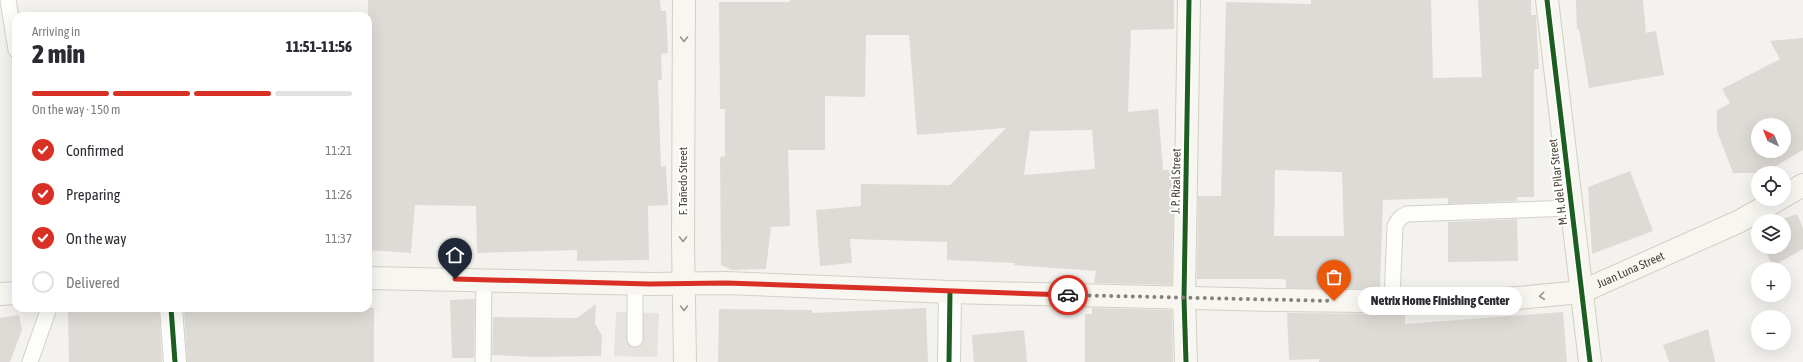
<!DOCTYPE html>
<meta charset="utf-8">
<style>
body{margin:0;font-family:"Asap Condensed",sans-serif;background:#f2f2f3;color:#2b2b33;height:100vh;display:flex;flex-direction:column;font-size:15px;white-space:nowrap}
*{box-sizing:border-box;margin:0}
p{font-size:13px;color:#7c7c81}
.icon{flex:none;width:22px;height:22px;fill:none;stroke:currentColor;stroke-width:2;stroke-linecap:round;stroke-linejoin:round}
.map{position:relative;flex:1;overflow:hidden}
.sheet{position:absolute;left:12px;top:12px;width:360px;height:300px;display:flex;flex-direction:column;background:#fff;border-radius:12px;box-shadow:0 4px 16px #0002}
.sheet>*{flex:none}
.needle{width:26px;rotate:317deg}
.tools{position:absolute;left:1751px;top:118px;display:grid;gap:8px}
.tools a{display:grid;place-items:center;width:40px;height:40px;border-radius:50%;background:#fff;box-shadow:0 4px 16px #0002;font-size:20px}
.pin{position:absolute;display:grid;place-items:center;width:34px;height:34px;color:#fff;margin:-41px -17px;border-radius:50% 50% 50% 0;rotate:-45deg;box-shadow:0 0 4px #0007}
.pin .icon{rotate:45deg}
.courier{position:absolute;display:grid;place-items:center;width:40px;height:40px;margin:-20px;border:3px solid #d93025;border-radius:50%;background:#fff;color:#222;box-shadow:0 1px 5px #0007}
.bubble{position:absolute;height:28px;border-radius:14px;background:#fff;box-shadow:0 4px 16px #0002;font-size:13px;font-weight:800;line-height:28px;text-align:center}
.summary em{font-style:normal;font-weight:800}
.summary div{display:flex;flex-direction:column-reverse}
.summary{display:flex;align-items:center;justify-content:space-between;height:68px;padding:0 20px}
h1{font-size:26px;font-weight:800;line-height:30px}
.bar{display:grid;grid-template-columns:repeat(4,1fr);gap:6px 4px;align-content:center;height:48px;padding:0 20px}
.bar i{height:5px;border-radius:3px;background:#e1e1e2}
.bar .selected{background:#d93025}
.bar p{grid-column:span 4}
ol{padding:0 20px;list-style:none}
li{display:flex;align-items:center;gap:12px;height:44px}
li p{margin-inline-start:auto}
li .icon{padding:4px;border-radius:50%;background:#d93025;color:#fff;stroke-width:4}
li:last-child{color:#7c7c81}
li i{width:22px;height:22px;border:2px solid #e1e1e2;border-radius:50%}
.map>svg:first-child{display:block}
.parking{fill:#e6e3df}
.building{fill:#dedbd6;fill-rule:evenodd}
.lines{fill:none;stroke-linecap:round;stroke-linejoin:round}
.lane-casing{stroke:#d2d0cb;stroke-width:17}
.street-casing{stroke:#d2d0cb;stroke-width:24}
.secondary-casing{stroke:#d3cfc5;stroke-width:24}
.lane{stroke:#fdfdfc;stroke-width:15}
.street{stroke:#fdfdfc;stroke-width:22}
.secondary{stroke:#f7f6f1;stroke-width:22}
.cycleway-casing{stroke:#fff;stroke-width:8}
.cycleway{stroke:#1b5e20;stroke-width:5}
.oneway{stroke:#98948c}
.done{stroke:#868178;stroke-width:4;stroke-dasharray:0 7.2}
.route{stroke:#d93025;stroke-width:5}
.labels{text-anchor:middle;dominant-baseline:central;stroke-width:4;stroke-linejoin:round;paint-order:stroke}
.street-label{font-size:12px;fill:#4b4439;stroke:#fff}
</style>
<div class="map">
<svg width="1803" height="362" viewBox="0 0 1803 362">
<rect width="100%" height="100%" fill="#f4f2ee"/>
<!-- parking -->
<path class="parking" d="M616,312L659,313L657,357L614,356Z"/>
<!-- building -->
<path class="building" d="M368,0H660L661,11H666L668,53L661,54L662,80H658L661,167L666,166L668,205L648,206L649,260L577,261V250L477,253L476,206L415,205L411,253L368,250Z
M790,0H1174V29L1131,30L1128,112L1158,109L1163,170H1174L1172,285L1094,283L1096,271L1014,265L1015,263L947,260V242L850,239L852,263L820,266L816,210L861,206V184L950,185L1006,128L917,135L909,35H866L865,97L825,96V150H788L790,226L771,227L766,269L732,270L721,265L720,157L725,156V109H720L719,2H790ZM1092,130L1095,169L1024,175L1030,131Z
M1311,0H1431L1433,78L1482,77L1478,0H1531V15H1536L1539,69H1534V197H1517V201L1448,204V198L1383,200L1380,289L1286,288V280L1282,279H1197L1198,196H1221L1226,2L1311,4ZM1275,170L1342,172L1344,236H1274Z
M1576,0H1643L1646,33L1656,31L1664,75L1589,88L1579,29H1577Z
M1803,38V150L1764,173H1733L1717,131V110L1730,103L1722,89L1780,59L1770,41ZM1758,125H1784V151H1758Z
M1630,171L1653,231L1592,254L1588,187Z
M1797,214L1803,228V249L1773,266L1763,247H1784V221H1777Z
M1517,219L1518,261L1448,262V222Z
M475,299L474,358H452L450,300Z
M596,304L595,323L602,336L601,356L535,357L492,355L493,317L577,318Z
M68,308H159L162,362H69Z
M184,308H374V362H187Z
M926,308L928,362H718L719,309L812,310V313Z
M1092,308L1172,310L1173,362H1085V314H1092Z
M1563,312L1567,362H1319V359L1289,360L1287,313L1405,314V324Z
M19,315L22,330L10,362H0V318Z
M1708,329L1715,362H1669L1663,345Z
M1024,330L1027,362H974L972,335Z"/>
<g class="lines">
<!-- lane casing -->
<g class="lane-casing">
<path id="lane" d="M8,0L16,50
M1392,301L1395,226C1398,220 1400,217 1407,214L1572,208
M635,339V283
M30,362L49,308
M483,362L484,280"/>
</g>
<!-- street casing -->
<g class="street-casing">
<path id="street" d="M171,308L175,362
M949,362L950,292"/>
</g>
<!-- secondary casing -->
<g class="secondary-casing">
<g id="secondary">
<path d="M684,0L683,241L685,362"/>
<path d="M1547,0L1590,362"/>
<path d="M1784,196L1803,185"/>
<path id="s1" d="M368,278L651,284L726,283L950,292L1276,300L1456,302L1518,298L1581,292L1740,221L1779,199"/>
<path d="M0,294L16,293"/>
<path d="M1186,362L1184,298L1189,0"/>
</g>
</g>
<!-- lane -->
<use href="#lane" class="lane"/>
<!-- street -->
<use href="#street" class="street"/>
<!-- secondary -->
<use href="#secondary" class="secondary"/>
<!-- cycleway casing -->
<g class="cycleway-casing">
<path id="cycleway" d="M1547,0L1590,362
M171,308L175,362
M949,362L950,292
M1186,362L1184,298L1189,0"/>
</g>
<!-- cycleway -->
<use href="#cycleway" class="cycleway"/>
</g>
<!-- one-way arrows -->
<defs><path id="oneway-chevron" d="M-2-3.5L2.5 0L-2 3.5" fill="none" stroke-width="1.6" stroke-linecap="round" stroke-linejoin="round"/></defs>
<g class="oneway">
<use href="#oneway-chevron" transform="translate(684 39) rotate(90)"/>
<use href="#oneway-chevron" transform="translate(683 239) rotate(90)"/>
<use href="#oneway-chevron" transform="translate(1542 296) rotate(174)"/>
<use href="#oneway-chevron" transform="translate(684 308) rotate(89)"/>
</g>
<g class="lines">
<!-- done -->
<path class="done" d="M1068,295L1334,301"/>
<!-- route -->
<path class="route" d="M455,279L650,284L726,283L1068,295"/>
</g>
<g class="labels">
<!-- street labels -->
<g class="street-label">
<text transform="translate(683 181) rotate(-90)">F. Tañedo Street</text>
<text transform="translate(1176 181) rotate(-89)">J. P. Rizal Street</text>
<text transform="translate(1558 182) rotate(-97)">M. H. del Pilar Street</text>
<text stroke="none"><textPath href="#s1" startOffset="1268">Juan Luna Street</textPath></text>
</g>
</g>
</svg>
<div class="tools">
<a><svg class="needle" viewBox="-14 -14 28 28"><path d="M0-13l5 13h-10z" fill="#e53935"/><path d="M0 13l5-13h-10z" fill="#7c7c81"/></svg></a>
<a><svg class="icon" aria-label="locate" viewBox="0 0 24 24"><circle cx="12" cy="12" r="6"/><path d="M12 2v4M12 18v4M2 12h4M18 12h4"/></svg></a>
<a><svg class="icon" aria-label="layers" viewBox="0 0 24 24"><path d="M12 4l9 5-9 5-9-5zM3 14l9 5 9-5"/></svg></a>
<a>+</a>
<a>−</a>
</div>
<div class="pin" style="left:1334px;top:301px;background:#ea580c"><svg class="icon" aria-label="bag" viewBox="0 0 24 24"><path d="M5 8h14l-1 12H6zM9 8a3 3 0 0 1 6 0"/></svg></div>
<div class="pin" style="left:455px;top:279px;background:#1f2937"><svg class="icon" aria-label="home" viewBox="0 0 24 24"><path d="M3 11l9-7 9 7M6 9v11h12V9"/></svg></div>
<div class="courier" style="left:1068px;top:295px"><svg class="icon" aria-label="car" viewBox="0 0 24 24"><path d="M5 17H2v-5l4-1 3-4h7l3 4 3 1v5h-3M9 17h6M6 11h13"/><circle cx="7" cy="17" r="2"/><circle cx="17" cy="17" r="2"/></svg></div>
<div class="bubble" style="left:1358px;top:287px;width:164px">Netrix Home Finishing Center</div>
<section class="sheet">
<div class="summary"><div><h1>2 min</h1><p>Arriving in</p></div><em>11:51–11:56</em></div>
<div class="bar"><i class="selected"></i><i class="selected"></i><i class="selected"></i><i></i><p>On the way · 150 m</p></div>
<ol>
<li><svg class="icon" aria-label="check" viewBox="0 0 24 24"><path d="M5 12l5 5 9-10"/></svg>Confirmed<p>11:21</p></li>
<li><svg class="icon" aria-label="check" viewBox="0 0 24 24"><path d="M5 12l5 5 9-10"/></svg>Preparing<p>11:26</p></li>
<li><svg class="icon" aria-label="check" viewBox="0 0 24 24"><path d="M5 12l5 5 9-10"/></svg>On the way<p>11:37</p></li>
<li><i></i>Delivered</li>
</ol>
</section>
</div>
